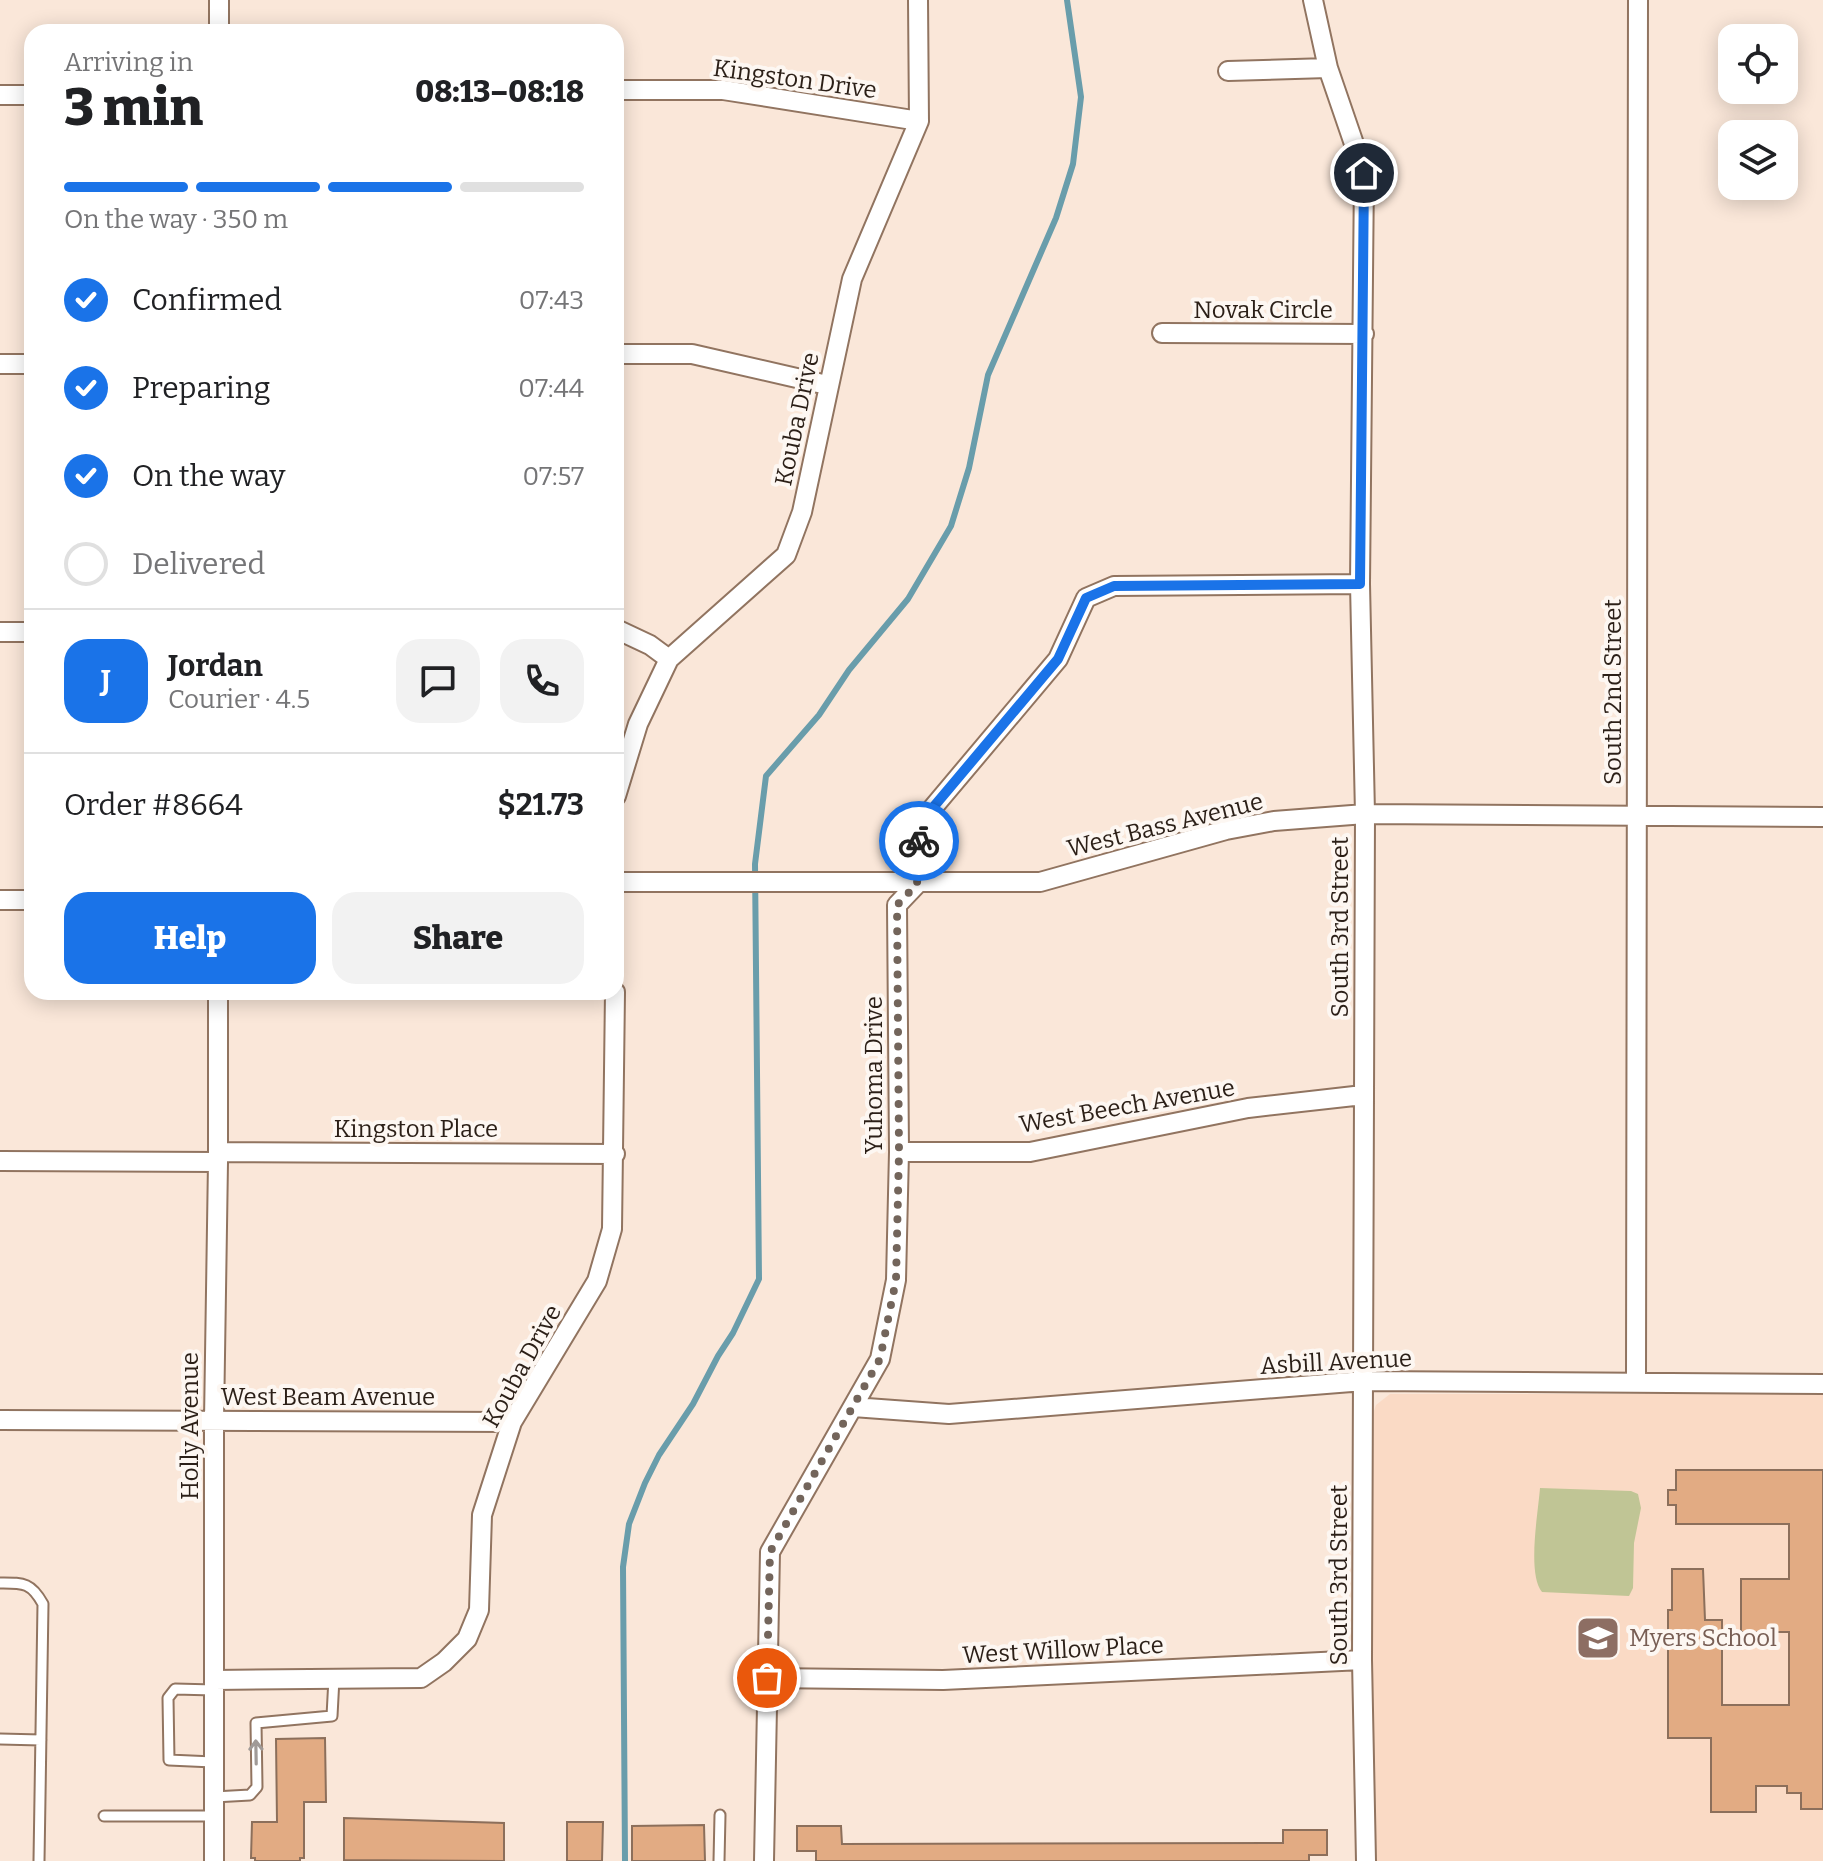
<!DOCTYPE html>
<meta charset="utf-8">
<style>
body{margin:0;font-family:Bitter,serif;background:#f2f2f2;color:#202124;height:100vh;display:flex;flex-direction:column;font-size:30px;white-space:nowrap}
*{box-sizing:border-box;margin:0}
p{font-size:26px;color:#757577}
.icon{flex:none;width:44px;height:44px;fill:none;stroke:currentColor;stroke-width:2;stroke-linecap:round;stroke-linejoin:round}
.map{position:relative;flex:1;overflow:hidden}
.drawer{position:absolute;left:24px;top:24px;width:600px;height:976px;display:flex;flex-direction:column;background:#fff;border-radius:24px;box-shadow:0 4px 20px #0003}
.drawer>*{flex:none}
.buttons{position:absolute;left:1718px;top:24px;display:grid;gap:16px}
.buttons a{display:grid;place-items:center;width:80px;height:80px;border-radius:16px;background:#fff;box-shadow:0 4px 20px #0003;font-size:40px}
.pin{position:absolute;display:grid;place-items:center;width:68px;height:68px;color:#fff;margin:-34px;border:4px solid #fff;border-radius:50%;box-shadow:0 2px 8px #0007}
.courier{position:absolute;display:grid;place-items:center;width:80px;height:80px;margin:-40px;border:6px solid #1a73e8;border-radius:50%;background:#fff;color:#222;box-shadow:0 2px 10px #0007}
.overview em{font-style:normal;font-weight:800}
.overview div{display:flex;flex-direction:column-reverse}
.overview{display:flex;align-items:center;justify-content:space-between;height:136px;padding:0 40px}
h1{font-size:52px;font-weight:800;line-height:60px}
.bar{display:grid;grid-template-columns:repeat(4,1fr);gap:12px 8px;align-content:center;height:96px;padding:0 40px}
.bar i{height:10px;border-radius:6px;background:#e0e0e0}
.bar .on{background:#1a73e8}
.bar p{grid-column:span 4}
.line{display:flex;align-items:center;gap:20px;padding:0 40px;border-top:2px solid #e0e0e0}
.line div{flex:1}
.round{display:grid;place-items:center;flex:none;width:84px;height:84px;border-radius:24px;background:#f2f2f2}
ol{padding:0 40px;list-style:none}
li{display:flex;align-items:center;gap:24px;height:88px}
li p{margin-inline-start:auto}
li .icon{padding:8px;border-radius:50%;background:#1a73e8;color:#fff;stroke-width:4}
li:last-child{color:#757577}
li i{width:44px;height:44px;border:4px solid #e0e0e0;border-radius:50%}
.button{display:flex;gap:16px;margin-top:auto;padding:16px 40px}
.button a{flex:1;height:92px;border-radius:24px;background:#1a73e8;color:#fff;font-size:32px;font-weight:800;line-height:92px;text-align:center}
.button a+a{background:#f2f2f2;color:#202124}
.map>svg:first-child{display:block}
.built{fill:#fadac5}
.green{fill:#c0c595}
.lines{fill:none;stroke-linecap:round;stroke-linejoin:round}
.stream{stroke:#699dab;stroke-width:6}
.building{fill:#e2ab83;stroke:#8c6f5b;stroke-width:2}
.service-casing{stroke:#917460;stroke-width:13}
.minor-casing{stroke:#917460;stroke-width:22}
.service{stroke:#fff;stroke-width:9}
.minor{stroke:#fff;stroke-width:18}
.oneway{stroke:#a09a97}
.done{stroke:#73655b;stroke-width:8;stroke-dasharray:0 14.4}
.route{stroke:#1a73e8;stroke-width:10}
.labels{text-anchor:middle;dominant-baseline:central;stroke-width:8;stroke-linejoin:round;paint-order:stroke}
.street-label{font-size:24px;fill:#2b1f17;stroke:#fdf7f2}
.education-label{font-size:24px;fill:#785e54;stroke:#fdf7f2;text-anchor:start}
</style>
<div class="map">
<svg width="1823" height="1861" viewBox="0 0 1823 1861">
<rect width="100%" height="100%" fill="#fae7d9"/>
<!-- built -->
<path class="built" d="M1390,1394H1823V1861H1373V1414L1376,1405Z"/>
<!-- green -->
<path class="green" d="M1540,1488L1631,1491L1638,1494L1641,1508L1634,1543L1633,1588L1629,1596L1542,1592C1527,1573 1538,1514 1540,1488Z"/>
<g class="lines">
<!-- stream -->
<path class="stream" d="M625,1861L623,1567L629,1524L645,1483L659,1455L693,1404L718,1356L733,1333L759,1279L755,864L766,776L819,715L849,670L908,599L951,526L969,468L988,375L1056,218L1073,164L1081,97L1067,0"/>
</g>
<!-- building -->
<path class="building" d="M1676,1470H1823V1809H1801V1793H1787V1786H1756V1812H1711V1738H1668V1610H1672V1569H1703L1705,1620H1722V1705H1789V1632H1741V1579H1789V1524H1676V1505H1668V1490H1676Z
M325,1738L326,1802H304V1858H300V1861H255V1858H251L252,1822H277L276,1739Z
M344,1818L504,1823V1861L344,1860Z
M567,1822H603L602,1861H567Z
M704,1825L705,1861H632V1826Z
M797,1826H841L842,1844L1283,1843V1830H1327V1855H1309V1861H816V1851H797Z"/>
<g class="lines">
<!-- service casing -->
<g class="service-casing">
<path id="service" d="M0,1583C23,1583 31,1582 43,1604L39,1861
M0,1739L41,1740
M213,1762L169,1760L168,1698L175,1689L214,1690
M214,1797L250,1795L257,1787L256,1723L332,1716L334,1678
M104,1816H214
M719,1861L720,1815"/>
</g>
<!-- minor casing -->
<g class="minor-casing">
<path id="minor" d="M219,0V32
M1313,0L1328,68L1364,173L1360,584L1365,814L1362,1660L1366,1861
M1228,71L1328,68
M616,90H723L919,121
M0,95H32
M1162,333L1364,334
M616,354H692L827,385
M0,364H32
M616,629L650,645L669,659
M0,632H32
M616,796L638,724L669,659L786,555L802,512L852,279L919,121L918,0
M616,882H1040L1226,830L1274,821L1365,814L1823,817
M0,900H32
M218,1152L615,1154
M899,1152H1030L1248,1108L1363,1095
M0,1161L218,1162
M1636,1383L1638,0
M853,1407L949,1414L1364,1381L1823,1384
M0,1420L512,1422
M767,1678L943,1680L1362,1660
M214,1680L421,1678L444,1662L467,1639L479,1610L482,1515L512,1422L597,1281L612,1229L615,992
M214,1861V1420L218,1162V992
M764,1861L770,1552L880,1359L896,1280L899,1152L897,905L917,884L920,823L1058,659L1086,598L1114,586L1360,584"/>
</g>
<!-- service -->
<use href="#service" class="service"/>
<!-- minor -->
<use href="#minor" class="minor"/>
</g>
<!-- one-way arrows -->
<defs><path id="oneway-shaft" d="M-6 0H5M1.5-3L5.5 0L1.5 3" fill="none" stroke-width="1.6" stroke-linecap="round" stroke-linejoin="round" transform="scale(2)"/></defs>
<use class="oneway" href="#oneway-shaft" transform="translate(256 1752) rotate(-91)"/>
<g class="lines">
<!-- done -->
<path class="done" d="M767,1678L770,1552L880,1359L896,1280L899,1152L897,905L917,884L919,841"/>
<!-- route -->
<path class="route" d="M919,841L920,823L1058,659L1086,598L1114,586L1360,584L1364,173"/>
</g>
<!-- icons -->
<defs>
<g id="school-square" transform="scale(2.3)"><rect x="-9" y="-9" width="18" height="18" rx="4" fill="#8d6e63" stroke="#fdf7f2"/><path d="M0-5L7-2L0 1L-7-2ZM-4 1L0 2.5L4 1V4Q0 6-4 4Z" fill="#fff"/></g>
</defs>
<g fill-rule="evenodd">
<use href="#school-square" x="1598" y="1638"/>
</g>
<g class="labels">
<!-- street labels -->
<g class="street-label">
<text transform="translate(795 79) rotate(8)">Kingston Drive</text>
<text x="1263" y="310">Novak Circle</text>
<text transform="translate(797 419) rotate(-78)">Kouba Drive</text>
<text transform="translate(1613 692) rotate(-90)">South 2nd Street</text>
<text transform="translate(1165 825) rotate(-14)">West Bass Avenue</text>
<text transform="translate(1340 927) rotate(-90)">South 3rd Street</text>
<text transform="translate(874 1075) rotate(-90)">Yuhoma Drive</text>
<text transform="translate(1127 1106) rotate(-10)">West Beech Avenue</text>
<text x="416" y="1129">Kingston Place</text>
<text transform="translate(1336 1362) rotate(-3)">Asbill Avenue</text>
<text transform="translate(522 1366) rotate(-61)">Kouba Drive</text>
<text x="328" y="1397">West Beam Avenue</text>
<text transform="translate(190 1426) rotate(-90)">Holly Avenue</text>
<text transform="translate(1339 1575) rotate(-90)">South 3rd Street</text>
<text transform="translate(1063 1650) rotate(-3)">West Willow Place</text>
</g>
<!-- education labels -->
<g class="education-label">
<text x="1629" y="1638">Myers School</text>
</g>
</g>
</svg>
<div class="buttons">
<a><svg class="icon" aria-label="locate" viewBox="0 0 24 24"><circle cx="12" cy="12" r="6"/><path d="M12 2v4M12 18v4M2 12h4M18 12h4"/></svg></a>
<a><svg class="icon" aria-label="layers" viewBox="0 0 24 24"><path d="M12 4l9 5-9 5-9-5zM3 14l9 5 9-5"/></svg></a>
</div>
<div class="pin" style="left:767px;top:1678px;background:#ea580c"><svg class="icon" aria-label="bag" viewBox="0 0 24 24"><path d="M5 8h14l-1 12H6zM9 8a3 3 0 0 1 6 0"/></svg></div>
<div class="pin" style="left:1364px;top:173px;background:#1f2937"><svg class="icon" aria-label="home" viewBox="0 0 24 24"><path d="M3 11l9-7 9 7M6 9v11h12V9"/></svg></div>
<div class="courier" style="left:919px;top:841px"><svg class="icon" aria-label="bike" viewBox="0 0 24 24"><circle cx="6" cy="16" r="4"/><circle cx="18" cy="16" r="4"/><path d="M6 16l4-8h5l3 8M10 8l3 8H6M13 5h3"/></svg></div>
<section class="drawer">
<div class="overview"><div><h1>3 min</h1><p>Arriving in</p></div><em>08:13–08:18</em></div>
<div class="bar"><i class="on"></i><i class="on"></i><i class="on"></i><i></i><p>On the way · 350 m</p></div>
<ol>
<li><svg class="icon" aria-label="check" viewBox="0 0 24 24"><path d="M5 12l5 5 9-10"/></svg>Confirmed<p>07:43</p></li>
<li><svg class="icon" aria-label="check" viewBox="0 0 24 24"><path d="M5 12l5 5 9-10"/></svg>Preparing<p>07:44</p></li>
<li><svg class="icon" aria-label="check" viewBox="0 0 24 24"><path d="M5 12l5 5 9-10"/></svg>On the way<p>07:57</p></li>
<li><i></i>Delivered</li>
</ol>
<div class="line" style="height:144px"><b class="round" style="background:#1a73e8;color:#fff">J</b><div><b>Jordan</b><p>Courier · 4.5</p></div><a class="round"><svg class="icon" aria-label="chat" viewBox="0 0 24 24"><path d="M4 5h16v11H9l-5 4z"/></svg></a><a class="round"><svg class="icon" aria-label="phone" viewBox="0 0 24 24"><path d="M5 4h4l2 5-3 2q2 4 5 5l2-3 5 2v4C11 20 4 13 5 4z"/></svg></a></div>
<div class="line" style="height:104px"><div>Order #8664</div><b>$21.73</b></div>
<div class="button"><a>Help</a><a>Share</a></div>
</section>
</div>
